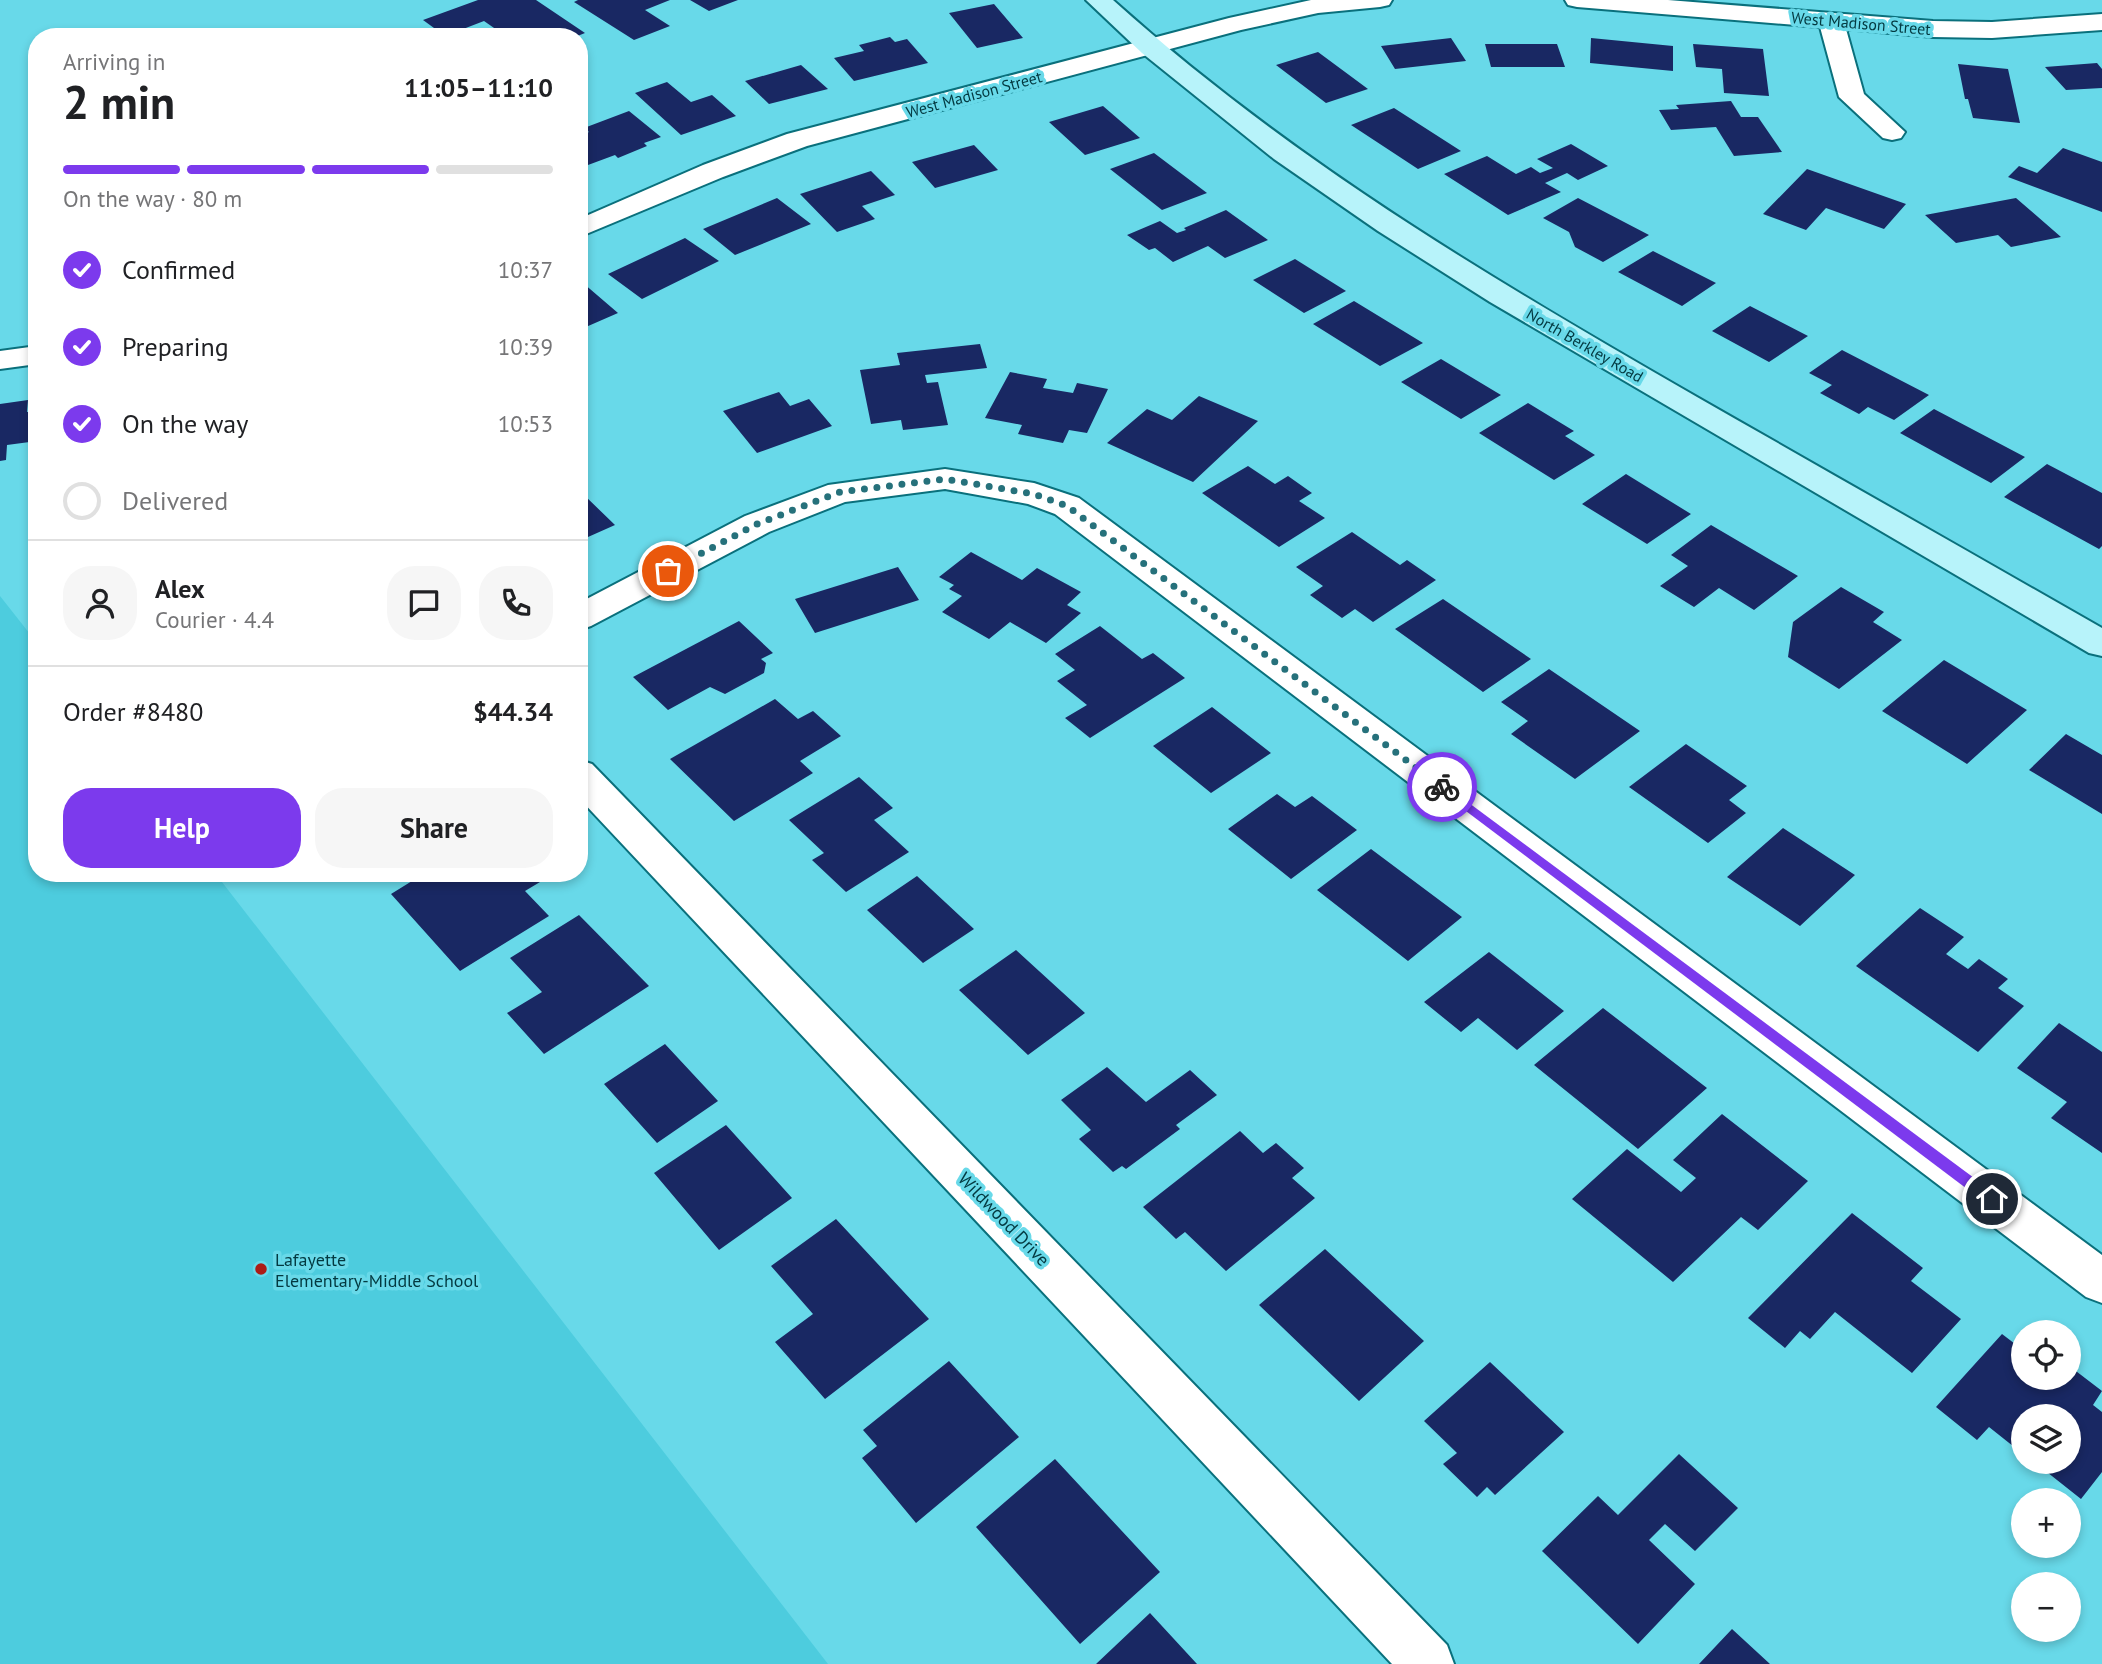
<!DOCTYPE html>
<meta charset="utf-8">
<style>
body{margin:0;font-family:"PT Sans",sans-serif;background:#f6f6f6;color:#202124;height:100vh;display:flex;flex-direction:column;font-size:26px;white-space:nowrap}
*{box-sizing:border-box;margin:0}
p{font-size:23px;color:#757577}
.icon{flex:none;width:38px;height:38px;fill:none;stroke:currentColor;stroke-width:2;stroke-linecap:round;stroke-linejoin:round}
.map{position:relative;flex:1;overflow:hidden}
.panel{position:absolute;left:28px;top:28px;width:560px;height:854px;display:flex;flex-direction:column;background:#fff;border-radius:28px;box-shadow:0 4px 10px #0003}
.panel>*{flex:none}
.fabs{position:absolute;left:2011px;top:1320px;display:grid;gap:14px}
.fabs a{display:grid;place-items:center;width:70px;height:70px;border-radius:50%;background:#fff;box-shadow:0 4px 10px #0003;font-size:35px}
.pin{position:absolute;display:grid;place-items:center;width:60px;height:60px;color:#fff;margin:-30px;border:4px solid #fff;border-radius:50%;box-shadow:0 2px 7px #0007}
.courier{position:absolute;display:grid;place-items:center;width:70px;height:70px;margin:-35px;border:5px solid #7c3aed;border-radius:50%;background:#fff;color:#222;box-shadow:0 2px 9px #0007}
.headline em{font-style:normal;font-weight:600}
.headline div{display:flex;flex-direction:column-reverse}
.headline{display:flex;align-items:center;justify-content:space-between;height:119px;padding:0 35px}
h1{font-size:46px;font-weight:600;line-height:52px}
.bar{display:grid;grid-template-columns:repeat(4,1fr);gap:10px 7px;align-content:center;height:84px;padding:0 35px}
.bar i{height:9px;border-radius:5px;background:#e0e0e0}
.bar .active{background:#7c3aed}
.bar p{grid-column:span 4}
.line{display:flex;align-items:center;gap:18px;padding:0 35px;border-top:2px solid #e0e0e0}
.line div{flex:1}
.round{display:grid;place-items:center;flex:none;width:74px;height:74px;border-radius:28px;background:#f6f6f6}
ol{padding:0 35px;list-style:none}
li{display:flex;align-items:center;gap:21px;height:77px}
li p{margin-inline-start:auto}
li .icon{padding:7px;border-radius:50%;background:#7c3aed;color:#fff;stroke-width:4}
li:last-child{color:#757577}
li i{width:38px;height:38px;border:4px solid #e0e0e0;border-radius:50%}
.button{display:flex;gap:14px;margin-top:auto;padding:14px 35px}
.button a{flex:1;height:80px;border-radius:28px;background:#7c3aed;color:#fff;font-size:28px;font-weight:600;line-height:80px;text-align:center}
.button a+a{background:#f6f6f6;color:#202124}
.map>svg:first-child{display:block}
.built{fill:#4dccde}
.building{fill:#192863}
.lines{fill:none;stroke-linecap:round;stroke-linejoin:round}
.street-casing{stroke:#0a707c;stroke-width:4}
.secondary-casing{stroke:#0a707c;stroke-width:4}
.street{fill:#fff;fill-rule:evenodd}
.secondary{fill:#b7f3fa;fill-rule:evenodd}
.route{fill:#7c3aed}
.done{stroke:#26717b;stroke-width:7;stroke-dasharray:0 12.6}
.poi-dot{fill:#ac1b16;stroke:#68d9e9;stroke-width:2.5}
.labels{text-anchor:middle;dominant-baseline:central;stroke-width:7;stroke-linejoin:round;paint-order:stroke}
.far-street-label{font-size:16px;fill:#033940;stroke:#68d9e9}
.street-label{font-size:18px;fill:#033940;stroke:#68d9e9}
.poi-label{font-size:18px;fill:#033940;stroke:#68d9e9;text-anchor:start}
</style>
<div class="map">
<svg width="2102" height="1664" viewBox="0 0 2102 1664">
<rect width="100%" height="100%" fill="#68d9e9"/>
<!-- built -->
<path class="built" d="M0,596L37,643V873H215L828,1664H0Z"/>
<!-- building -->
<path class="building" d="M478,0H536L585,33L575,37H507L484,21L445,36L423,20Z
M578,0H670L645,10L670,26L634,40L574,2Z
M690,0H738L709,11Z
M994,4L1023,38L977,48L949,13Z
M890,37L895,42L907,39L928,63L854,81L834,58L864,51L859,45Z
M1451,38L1466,61L1395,69L1381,46Z
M1591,38L1673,46V71L1590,63Z
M1485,44H1557L1565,67H1491Z
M1693,44L1763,49L1769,96L1724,93L1722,69L1696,67Z
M1318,52L1368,89L1326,103L1276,65Z
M2097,63L2102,69V88L2066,90L2045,67Z
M1958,64L2008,69L2020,123L1973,118L1968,99H1965Z
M801,65L828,89L769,104L745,81Z
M667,82L691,102L712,95L736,116L681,135L635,93Z
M1731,101L1741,117H1758L1782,152L1734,156L1716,127L1671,130L1659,110L1679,109L1676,105Z
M1103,106L1140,138L1085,155L1049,122Z
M1394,108L1461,151L1418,169L1351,125Z
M629,111L661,137L644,143L647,146L618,158L615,155L588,165L579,158V136L589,132L584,128Z
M1571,144L1608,166L1578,180L1567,173L1545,183L1561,192L1508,215L1444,174L1487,156L1516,174L1531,167L1540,173L1553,168L1537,159Z
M974,145L998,170L935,188L912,162Z
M2063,148L2102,162V212L2008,177L2019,166L2037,173Z
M1154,153L1207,193L1162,210L1110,169Z
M1807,169L1906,204L1884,229L1826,208L1806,230L1763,214Z
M871,171L895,195L862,206L875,219L837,232L800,194Z
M777,198L811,224L735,255L703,229Z
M1578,198L1649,235L1603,262L1575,247L1569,232L1543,218Z
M2016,198L2061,237L2011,247L1998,235L1956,243L1925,215Z
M1226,210L1268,240L1225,258L1208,246L1173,262L1155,248L1149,250L1127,235L1160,221L1177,233L1186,230L1184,228Z
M685,238L719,261L642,299L608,274Z
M1653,251L1716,283L1682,306L1618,272Z
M1295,259L1346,291L1304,313L1253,280Z
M583,283L618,313L579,330V285Z
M1354,301L1423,343L1380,366L1313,324Z
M1750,306L1808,336L1769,362L1712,331Z
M980,344L987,368L925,375L927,383L938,382L948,425L903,430L901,420L871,424L860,370L900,365L897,353Z
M1842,350L1929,395L1894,420L1868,407L1859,414L1820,393L1832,385L1809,373Z
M1441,359L1501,395L1461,419L1401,382Z
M1010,372L1047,379L1043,388L1073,393L1077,383L1108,389L1087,433L1069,430L1063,443L1018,434L1022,425L985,418Z
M779,392L790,406L809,399L832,426L757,453L723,411Z
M1199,396L1258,421L1193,482L1107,443L1147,409L1172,420Z
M28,400L27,412L37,411V441L7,445L6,460L0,461V404Z
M1528,403L1574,431L1565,436L1595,455L1554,480L1479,433Z
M1934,409L2025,457L1991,483L1900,433Z
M2047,464L2102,493V546L2099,549L2004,497Z
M1248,466L1275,484L1288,476L1312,493L1299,501L1325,518L1279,547L1202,493Z
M1626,474L1691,514L1647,544L1582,504Z
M583,494L615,525L579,541V495Z
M1711,525L1798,576L1754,610L1719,588L1694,607L1660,586L1688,566L1671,555Z
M1352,532L1400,565L1407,560L1436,580L1373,622L1355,609L1342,618L1310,595L1323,586L1296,567Z
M971,552L1022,580L1037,568L1081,592L1067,605L1081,613L1046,643L1010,622L989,639L942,612L962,596L949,589L954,585L939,577Z
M898,567L919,600L815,633L795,599Z
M1841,587L1884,612L1873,622L1902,640L1839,689L1788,657L1793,622Z
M1443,599L1531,659L1483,692L1395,629Z
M739,621L773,653L761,659L766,663L764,673L725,694L710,687L668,710L633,677Z
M1100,626L1142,659L1153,653L1185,678L1090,738L1065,718L1087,705L1057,681L1075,670L1055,654Z
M1944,660L2027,710L1967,764L1882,711Z
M1549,669L1640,731L1575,779L1511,734L1528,721L1501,702Z
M775,699L798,719L813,711L841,736L800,761L813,773L734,821L670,759Z
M1212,707L1271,753L1211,793L1153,746Z
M2066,734L2102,755V814L2029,770Z
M1686,744L1747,786L1729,800L1746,813L1708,843L1629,787Z
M859,777L893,808L874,820L909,852L846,892L812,860L824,853L789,820Z
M1277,794L1295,807L1312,796L1357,830L1291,879L1228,829Z
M1783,828L1855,875L1800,926L1727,877Z
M1371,849L1462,917L1408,961L1317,890Z
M425,873H548L550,876L525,891L549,916L460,971L391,894Z
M917,876L974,929L923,963L867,910Z
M1920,908L1964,937L1946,954L1968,969L1979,959L2008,979L1998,988L2024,1006L1978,1052L1856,966Z
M579,915L649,986L544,1054L507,1013L542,992L510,958Z
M1016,950L1085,1013L1028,1055L959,990Z
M1489,952L1564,1011L1517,1050L1478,1018L1461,1032L1424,1002Z
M1603,1008L1707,1088L1638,1149L1534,1065Z
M2059,1023L2102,1052V1153L2051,1118L2067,1102L2017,1068Z
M665,1044L718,1101L657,1143L604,1084Z
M1107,1067L1146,1102L1190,1070L1217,1095L1176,1125L1180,1129L1126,1169L1122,1166L1113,1172L1079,1139L1091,1130L1061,1100Z
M1722,1114L1808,1181L1758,1230L1741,1217L1673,1282L1572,1199L1627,1149L1681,1192L1696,1178L1673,1160Z
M726,1125L792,1198L719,1250L654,1173Z
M1240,1131L1263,1153L1276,1143L1304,1168L1292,1178L1315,1198L1226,1271L1185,1232L1176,1239L1143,1207Z
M1852,1213L1923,1268L1911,1281L1961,1319L1912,1373L1835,1312L1810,1339L1800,1331L1785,1348L1748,1318Z
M836,1219L929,1319L825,1399L775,1342L813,1314L771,1266Z
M1325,1249L1424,1341L1359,1401L1259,1305Z
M2002,1334L2023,1350V1377H2068V1365L2102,1391L2093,1405L2102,1412V1472L2081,1499L2033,1461H2068V1416H2023V1454L1989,1427L1977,1440L1936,1407Z
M949,1361L1019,1437L916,1523L862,1458L877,1446L863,1430Z
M1490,1362L1564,1432L1495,1495L1487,1487L1477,1497L1443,1464L1457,1453L1424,1421Z
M1679,1454L1738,1508L1695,1551L1665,1524L1649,1540L1695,1584L1638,1644L1542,1551L1598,1496L1618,1515Z
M1055,1459L1160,1572L1080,1644L976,1527Z
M1150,1613L1197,1664H1096Z
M1732,1629L1770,1664H1699Z"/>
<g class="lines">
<!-- street casing -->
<g class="street-casing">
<path id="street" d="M1311,0H1392L1389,5L1380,7L1318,13L1241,30L807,146L723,177L579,237V219L703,165L787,134L1229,18Z
M1565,0H1668L1933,21L1992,22L2102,14V30L1992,38L1933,37L1846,29L1864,94L1905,132L1901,138L1892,140L1883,138L1839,97L1820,27L1577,7L1568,5Z
M37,346V364L0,369V351Z
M945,469L1034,483L1079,498L2102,1255V1303L2086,1297L1055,514L1028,504L945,489L845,502L769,532L591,626L579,630V603L745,516L828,485Z
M579,760L592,764L1447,1645L1454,1664H1392L579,798Z"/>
</g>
<!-- secondary casing -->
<g class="secondary-casing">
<path id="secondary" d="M1086,0H1113C1292,161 1490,278 1697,397C1832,474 1967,551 2102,628V656L2089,653L1490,302L1378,231L1274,159L1142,53Z"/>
</g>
<!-- street -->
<use href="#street" class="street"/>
<!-- secondary -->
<use href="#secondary" class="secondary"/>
</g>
<!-- route -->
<path class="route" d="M1442,783L1997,1195V1204H1987L1438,790V784Z"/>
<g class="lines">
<!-- done -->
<path class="done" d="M668,571L757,524L840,492L945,479L1034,494L1067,506L1442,787"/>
</g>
<!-- markers -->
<circle class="poi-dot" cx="261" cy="1269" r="7"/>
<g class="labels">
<!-- far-street labels -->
<g class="far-street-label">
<text transform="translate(1861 23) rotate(5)">West Madison Street</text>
<text transform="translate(974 94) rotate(-15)">West Madison Street</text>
<text transform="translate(1585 345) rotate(30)">North Berkley Road</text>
</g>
<!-- street labels -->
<g class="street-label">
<text transform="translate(1004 1219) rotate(46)">Wildwood Drive</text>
</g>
<!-- poi labels -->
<g class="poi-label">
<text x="275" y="1259">Lafayette<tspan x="275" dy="21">Elementary-Middle School</tspan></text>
</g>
</g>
</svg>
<div class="fabs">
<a><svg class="icon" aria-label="locate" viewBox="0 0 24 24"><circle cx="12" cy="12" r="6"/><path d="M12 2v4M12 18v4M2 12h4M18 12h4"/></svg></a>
<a><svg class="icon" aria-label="layers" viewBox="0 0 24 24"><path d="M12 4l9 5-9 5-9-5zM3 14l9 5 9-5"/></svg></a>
<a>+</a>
<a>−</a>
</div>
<div class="pin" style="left:668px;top:571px;background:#ea580c"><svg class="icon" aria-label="bag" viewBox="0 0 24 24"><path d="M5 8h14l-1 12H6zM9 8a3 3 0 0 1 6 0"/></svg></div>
<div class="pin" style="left:1992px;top:1199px;background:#1f2937"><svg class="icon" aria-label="home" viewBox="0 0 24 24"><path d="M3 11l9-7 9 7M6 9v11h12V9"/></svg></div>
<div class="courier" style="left:1442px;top:787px"><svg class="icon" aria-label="bike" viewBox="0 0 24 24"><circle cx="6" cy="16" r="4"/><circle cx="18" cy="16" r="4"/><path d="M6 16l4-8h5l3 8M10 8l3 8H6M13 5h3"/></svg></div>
<section class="panel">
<div class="headline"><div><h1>2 min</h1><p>Arriving in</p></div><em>11:05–11:10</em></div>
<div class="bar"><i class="active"></i><i class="active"></i><i class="active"></i><i></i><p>On the way · 80 m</p></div>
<ol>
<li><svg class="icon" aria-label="check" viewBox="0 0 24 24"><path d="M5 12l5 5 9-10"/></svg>Confirmed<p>10:37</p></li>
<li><svg class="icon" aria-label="check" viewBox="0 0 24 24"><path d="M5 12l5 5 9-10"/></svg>Preparing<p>10:39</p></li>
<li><svg class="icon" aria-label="check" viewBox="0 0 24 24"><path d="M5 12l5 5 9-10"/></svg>On the way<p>10:53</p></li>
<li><i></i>Delivered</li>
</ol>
<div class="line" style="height:126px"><a class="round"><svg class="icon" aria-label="person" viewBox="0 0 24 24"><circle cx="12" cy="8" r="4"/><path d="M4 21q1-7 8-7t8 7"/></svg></a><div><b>Alex</b><p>Courier · 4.4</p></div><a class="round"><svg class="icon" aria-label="chat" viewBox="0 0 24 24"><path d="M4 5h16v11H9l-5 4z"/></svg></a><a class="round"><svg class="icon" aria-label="phone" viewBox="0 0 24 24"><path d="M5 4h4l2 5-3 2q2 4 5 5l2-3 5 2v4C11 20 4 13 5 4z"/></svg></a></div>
<div class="line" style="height:91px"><div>Order #8480</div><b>$44.34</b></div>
<div class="button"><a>Help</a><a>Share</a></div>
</section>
</div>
